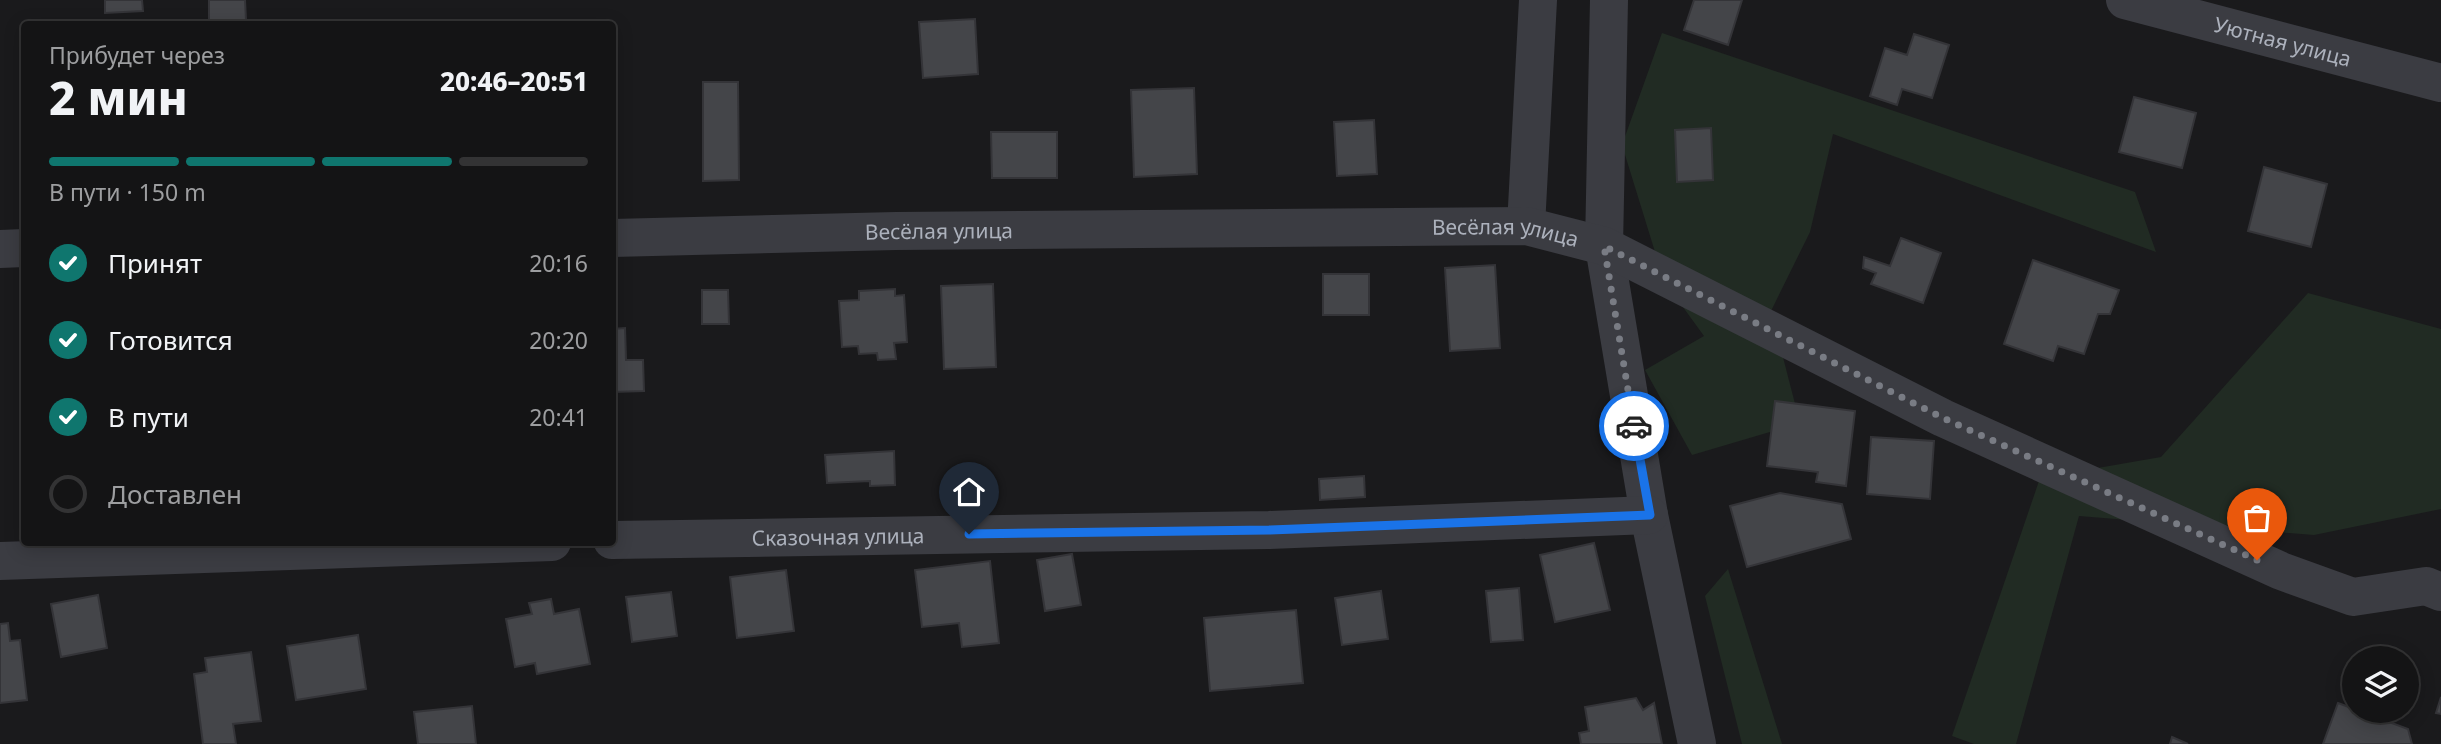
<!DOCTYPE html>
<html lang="ru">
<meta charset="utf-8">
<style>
body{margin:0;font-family:"Noto Sans",sans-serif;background:#1d1d1e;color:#f1f3f6;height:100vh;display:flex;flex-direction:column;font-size:26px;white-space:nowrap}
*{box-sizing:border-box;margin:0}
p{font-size:23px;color:#9d9ea0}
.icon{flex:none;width:38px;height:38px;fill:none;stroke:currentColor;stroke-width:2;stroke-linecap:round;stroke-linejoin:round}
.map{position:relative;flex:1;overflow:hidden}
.sheet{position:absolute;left:21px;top:21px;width:595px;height:525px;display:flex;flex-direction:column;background:#141415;border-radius:7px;box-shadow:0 4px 18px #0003,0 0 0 2px #333334}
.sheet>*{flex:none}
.buttons{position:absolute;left:2342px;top:646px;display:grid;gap:14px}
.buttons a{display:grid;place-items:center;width:77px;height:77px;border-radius:50%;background:#141415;box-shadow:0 4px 18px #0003,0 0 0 2px #333334;font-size:35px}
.pin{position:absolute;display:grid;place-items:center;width:60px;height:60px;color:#fff;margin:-72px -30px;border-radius:50% 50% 50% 0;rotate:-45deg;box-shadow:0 0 7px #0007}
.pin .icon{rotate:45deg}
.courier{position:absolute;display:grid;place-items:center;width:70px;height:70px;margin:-35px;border:5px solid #1a73e8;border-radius:50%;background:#fff;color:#222;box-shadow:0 2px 9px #0007}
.headline em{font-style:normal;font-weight:800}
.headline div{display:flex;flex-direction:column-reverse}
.headline{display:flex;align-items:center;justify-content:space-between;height:119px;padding:0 28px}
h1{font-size:46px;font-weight:800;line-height:52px}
.bar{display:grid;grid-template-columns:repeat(4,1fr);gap:10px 7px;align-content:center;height:84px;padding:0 28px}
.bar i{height:9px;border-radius:5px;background:#333334}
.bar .current{background:#0f766e}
.bar p{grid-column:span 4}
ol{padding:0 28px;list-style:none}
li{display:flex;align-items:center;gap:21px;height:77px}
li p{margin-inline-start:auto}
li .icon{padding:7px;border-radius:50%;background:#0f766e;color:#fff;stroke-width:4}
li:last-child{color:#9d9ea0}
li i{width:38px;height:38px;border:4px solid #333334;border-radius:50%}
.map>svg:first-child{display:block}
.green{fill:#212b23}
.building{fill:#444549;stroke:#343438;stroke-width:2}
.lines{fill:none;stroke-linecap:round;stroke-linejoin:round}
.minor{stroke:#3b3c42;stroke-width:38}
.done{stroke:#797c84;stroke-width:7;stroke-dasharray:0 12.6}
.route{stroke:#1a73e8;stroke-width:9}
.labels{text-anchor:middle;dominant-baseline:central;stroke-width:5;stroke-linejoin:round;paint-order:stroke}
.street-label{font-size:21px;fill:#acb1bc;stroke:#151517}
</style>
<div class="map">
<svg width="2441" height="744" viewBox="0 0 2441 744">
<rect width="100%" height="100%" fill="#1a1a1c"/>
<!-- green -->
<path class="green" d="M1662,33L2135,192L2156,252L1833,134L1810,232L1771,311L1800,423L1692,455L1645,370L1704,336L1664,281L1622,145Z
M2308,293L2441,329V509L2314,535L2079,516L2016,744H1974L1952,736L2040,478L2161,457Z
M1728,569L1782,744H1742L1705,596Z"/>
<!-- building -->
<path class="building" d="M105,0H142L143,11L105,13Z
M209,0H245L246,20L209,22Z
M1694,0H1742L1728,45L1684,30Z
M975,19L978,74L923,78L919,22Z
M1914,34L1949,45L1932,98L1902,89L1897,105L1870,96L1885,48L1907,55Z
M703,82H738L739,180L703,181Z
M1194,88L1197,174L1134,177L1131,90Z
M2134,97L2196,113L2182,168L2119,152Z
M1374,120L1377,174L1337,176L1334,122Z
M1711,128L1713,180L1677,182L1675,130Z
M991,132H1057V178H992Z
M2264,167L2327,184L2311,247L2248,231Z
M1901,238L1941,253L1923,303L1871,284L1876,273L1863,268L1864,257L1890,266Z
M2033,260L2119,290L2110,314H2098L2084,354L2058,346L2053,361L2004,344Z
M1495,265L1500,348L1450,351L1445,268Z
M1323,274H1369V315H1323Z
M993,284L996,367L944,369L941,286Z
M895,289V296L904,295L907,342L894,343L896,359L878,360L877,353L859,354L858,346L842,347L839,301L859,300V291Z
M702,290H728L729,324H702Z
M625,328L626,360H643L644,391L612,392V329Z
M1775,401L1855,411L1846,486L1816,482L1818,472L1767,466Z
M1871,437L1934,441L1930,499L1867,494Z
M894,451L895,485L870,486V481L827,483L825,455Z
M1364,476L1365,497L1320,500L1319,479Z
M1780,493L1842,504L1851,539L1747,567L1730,506Z
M1594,543L1610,610L1555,622L1540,555Z
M1072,554L1081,605L1045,611L1037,560Z
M990,561L999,643L962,647L959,623L922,627L915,570Z
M786,570L794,631L737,638L730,577Z
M1519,588L1523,640L1491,642L1486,591Z
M1381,591L1388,639L1342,645L1335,598Z
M671,592L677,636L632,642L626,597Z
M98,595L107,648L61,657L51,604Z
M551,599L554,614L579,609L590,664L537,674L535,663L515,667L506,619L532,614L529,603Z
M1296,610L1303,683L1210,691L1204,618Z
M8,623L10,641L20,640L27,700L0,703V624Z
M358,635L366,689L296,700L287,646Z
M251,652L261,721L233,724L236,744H203L194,674L207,672L205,658Z
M2441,697V714L2436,713Z
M1636,698L1643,710L1654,703L1662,744H1581L1579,733L1589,731L1585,707Z
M2338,703L2408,729L2412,744H2323Z
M472,706L476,744H418L414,712Z
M2172,737L2188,744H2170Z"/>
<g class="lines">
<!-- minor -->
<g class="minor">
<path d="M1609,0L1604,246L1649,515L1697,744"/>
<path id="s1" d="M2125,0L2441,83"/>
<path d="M1526,226L1538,0"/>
<path id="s2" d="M612,238L896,231L1526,226L1604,246L1943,418L2281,571L2353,597L2426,586L2441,592"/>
<path d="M0,249L24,248"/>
<path id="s3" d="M612,540L1269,530L1649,515"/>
<path d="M0,561L552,542"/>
</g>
</g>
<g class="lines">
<!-- done -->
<path class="done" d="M1634,426L1604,246L1943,418L2257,560"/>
<!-- route -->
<path class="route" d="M969,534L1269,530L1650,515L1634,426"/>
</g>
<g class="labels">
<!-- street labels -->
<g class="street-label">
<text stroke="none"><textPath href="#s1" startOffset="163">Уютная улица</textPath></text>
<text stroke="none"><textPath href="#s2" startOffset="327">Весёлая улица</textPath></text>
<text stroke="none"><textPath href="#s2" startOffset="894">Весёлая улица</textPath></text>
<text stroke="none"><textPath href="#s3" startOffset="226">Сказочная улица</textPath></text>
</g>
</g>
</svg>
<div class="buttons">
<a><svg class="icon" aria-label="layers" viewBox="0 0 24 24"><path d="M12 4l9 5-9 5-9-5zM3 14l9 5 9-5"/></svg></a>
</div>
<div class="pin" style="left:2257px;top:560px;background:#ea580c"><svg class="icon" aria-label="bag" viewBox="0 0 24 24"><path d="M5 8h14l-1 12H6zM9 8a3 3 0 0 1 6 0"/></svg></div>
<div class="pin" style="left:969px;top:534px;background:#1f2937"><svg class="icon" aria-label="home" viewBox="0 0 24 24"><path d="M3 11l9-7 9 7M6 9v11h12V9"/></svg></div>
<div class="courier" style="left:1634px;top:426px"><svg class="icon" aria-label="car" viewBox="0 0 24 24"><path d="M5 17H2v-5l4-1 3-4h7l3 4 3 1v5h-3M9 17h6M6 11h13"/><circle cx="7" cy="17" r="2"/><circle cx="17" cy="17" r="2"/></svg></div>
<section class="sheet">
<div class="headline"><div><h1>2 мин</h1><p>Прибудет через</p></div><em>20:46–20:51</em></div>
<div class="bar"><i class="current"></i><i class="current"></i><i class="current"></i><i></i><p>В пути · 150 m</p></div>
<ol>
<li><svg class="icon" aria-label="check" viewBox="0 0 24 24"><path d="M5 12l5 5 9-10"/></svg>Принят<p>20:16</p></li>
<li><svg class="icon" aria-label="check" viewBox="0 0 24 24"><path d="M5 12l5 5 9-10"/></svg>Готовится<p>20:20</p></li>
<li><svg class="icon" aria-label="check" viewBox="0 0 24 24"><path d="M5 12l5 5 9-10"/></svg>В пути<p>20:41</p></li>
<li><i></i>Доставлен</li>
</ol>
</section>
</div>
